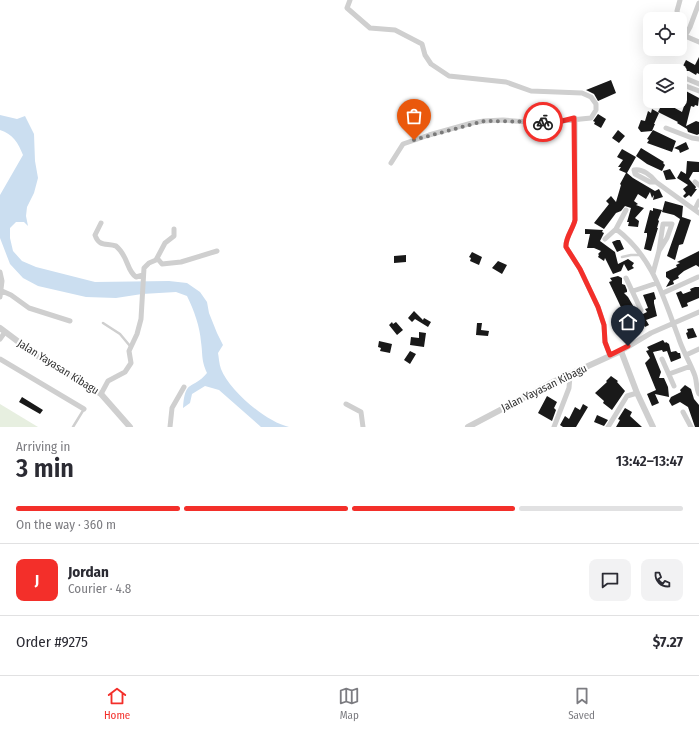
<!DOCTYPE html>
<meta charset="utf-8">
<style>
body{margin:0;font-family:"Fira Sans Condensed",sans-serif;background:#f2f2f3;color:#2b2b33;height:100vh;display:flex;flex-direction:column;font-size:15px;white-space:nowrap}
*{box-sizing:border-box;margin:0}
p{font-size:13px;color:#7c7c81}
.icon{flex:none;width:22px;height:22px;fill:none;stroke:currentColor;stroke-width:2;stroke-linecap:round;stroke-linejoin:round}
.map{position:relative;height:427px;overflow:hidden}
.panel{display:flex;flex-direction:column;background:#fff;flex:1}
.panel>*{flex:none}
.tools{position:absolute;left:643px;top:12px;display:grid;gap:8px}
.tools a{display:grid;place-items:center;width:44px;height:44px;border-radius:8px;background:#fff;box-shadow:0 4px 16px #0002;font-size:20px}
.pin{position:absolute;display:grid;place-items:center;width:34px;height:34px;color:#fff;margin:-41px -17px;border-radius:50% 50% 50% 0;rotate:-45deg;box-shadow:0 0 4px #0007}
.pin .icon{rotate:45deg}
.courier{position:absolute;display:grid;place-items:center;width:40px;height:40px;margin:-20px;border:3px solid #f32f2a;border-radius:50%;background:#fff;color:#222;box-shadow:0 1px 5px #0007}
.headline em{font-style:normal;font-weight:600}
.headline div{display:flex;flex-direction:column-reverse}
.headline{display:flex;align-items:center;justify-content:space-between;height:68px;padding:0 16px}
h1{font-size:26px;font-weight:600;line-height:30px}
.bar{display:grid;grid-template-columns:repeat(4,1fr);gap:6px 4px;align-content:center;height:48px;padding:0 16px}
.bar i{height:5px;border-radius:3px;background:#e1e1e2}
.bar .selected{background:#f32f2a}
.bar p{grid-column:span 4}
.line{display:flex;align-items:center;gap:10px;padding:0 16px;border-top:1px solid #e1e1e2}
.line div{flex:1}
.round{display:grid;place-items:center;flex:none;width:42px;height:42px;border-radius:8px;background:#f2f2f3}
.tabs{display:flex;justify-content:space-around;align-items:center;height:56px;border-top:1px solid #e1e1e2;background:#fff;font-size:11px;color:#7c7c81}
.tabs a{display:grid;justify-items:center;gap:2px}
.tabs .selected{color:#f32f2a}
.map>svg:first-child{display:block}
.green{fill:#e7efe0}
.water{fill:#cbdef0}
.building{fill:#191919}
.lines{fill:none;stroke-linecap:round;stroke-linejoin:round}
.service{stroke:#cfcfcf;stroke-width:2.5}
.minor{stroke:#cfcfcf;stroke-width:5}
.tertiary{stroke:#cfcfcf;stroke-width:6}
.done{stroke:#7a7a7a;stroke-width:4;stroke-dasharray:0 7.2}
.route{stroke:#f32f2a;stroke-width:5}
.labels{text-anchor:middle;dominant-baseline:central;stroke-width:4;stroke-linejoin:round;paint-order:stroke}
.street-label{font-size:11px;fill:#323232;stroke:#fff}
</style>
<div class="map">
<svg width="699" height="427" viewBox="0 0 699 427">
<rect width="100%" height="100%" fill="#fff"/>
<!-- green -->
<path class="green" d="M0,404L38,427H0Z"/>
<!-- water -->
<path class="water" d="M0,115L17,119L25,116L34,134L35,161L38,178L34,193L27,207L26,216L28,226L24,222H16L10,228V238L13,251L22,261L36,267L95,282L169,281L187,283L200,292L207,302L209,313L217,333L223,345L218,353C219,358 219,364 221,369C229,390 266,422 289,427H261L219,390L205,386L192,394L190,403L183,408C185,378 192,391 207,373C201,359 203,356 201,342C200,327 194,310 187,296L176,292L142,294L116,298L86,297L38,286L23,278L10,264L0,238V195L23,155C18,143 13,134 0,130Z"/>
<!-- building -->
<path class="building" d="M699,57V74L697,73L696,75L689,71H669L672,65L682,68L686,60L695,65Z
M611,80L616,93L598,101L594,94L586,90Z
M680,89L684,90L699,98L698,106L695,105L694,107L691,106L686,126L696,121L699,122V134L697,135L688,132L687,129L677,123L678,122L658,112L662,104L664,105L665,101H676L673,107L682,112L685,103L680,101Z
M652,109L659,113L654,124H655L652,131L641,132L638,128L641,120L645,121L648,111L651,113Z
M598,114L606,119L601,128L594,124L595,122L593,121Z
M618,130L625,136L619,143L612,138Z
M653,130L676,141L672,152L647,143L649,140L647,139Z
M686,142L689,149L680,153L679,150L674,148Z
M641,148L664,162L663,163L665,165L662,171L647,164L636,156Z
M622,149L636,157L627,173L633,178L655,191L659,189L663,197L653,200L654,195L652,198L650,192L646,199L638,194L634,201L638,204L636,205L644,208L635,218L639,221L638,227L628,226L629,222H627L631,208L625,206L621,211L616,213L604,229L594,223L609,204L606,201L611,196L616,202L621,185L620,184L626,173L619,170L621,167H618L623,160L617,157Z
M687,161L699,162V172H693L689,179L696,187L695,189H697L691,197L689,195L685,198L683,196L686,193L683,189L688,185L677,178L681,171L686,174Z
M670,169L676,179L666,180L663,171Z
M665,201L683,206L682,217L691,220L683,244L679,245L675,260L667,256L680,219L674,215L662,212Z
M653,208L662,210L658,220L659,221L657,228H658L651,251L644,249L647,236V233H644L650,210L653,211Z
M585,229L603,230L602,232L604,233L600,241L615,252L618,264L628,259L634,263L632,266L634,268L628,271L624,264L621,271L613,274L605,258L604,261L598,257L599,255L598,254L601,251L594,248H587L590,234H585Z
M617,240H620L624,249L617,252L612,242Z
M699,251V267L696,265L684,271L678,276L679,278L673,281L674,284L666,287L670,280L666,277V272L677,267L676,265L680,263L677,262Z
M472,252L482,257L479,265L470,261L471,258L469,257Z
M406,255V262L394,263V256Z
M498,261L507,265L502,274L492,268Z
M618,276L622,278V284L625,285L627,290V292L624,293L628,297L639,316L647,312L645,309L648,308L643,295L654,292L656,299L654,300V303L657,316L646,320L649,325L645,327L642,322L633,326L636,333L628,336L624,324L628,322L609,282L612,281L610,278Z
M695,287H699V298L687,303L688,306L682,308L676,293L681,291L683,294L691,291L690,289Z
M414,311L423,320L424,318L431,322L428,327L415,319L412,322L408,318Z
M392,322L393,324L396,322L403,330L397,335L389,325Z
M477,323H482L481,330L489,331L488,336L476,335Z
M693,328L697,337L688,339L686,333L688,332L687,329Z
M419,332L426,333L424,347L410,345L411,337L419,338Z
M663,340L665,343L666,342L669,344L671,352L676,351L678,353H680L681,358L671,362L667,351L663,352L662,350L653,352L661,372L659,378H664L668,387L669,397L655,394L659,403L652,406L647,394L656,390L645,363L650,358L646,351L649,350L647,347Z
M379,341L392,344L390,353L380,351L381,348L378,347Z
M410,351L416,354L410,364L404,360Z
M611,376L618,381L617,382L625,391L612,410L603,403L604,401L595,393L607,382L606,381Z
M685,385L691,389L694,399L699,405V427H695L688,407L680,402L672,406L669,401L671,397L681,392L680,390Z
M547,396L557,402L554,408L556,410L552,421L538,413Z
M22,397L43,410L40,414L19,402Z
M583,404L588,407L576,427H563L560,425L565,416L569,419L575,407L580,410Z
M625,408L632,412L630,416L642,427H616L620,420L618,419Z
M597,415L608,420L604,426L594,422Z"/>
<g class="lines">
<!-- service -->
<path class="service" d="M622,257L631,255H641
M103,323L120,334L130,346
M73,427L84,409"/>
<!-- minor -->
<path class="minor" d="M350,0L347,8L370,28L395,30L422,44L425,55L431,64L449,76L506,82L531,91L582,93L591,97L596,104V110L591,118L541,123L503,120L484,121L472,123L429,135L403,144L391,163
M679,19L677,11L680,0
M680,25L685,36L699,42
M685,36L690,27L699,3
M699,84L685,78L683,81V85L699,91
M575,118V220C573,229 565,238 566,247L580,269L598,307L604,325L605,342L610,355
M666,128L692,138L699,139
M656,182H650L635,174L634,170C642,168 652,176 656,182L699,213
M695,182L699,185
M695,209L699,201
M101,223L95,235C99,247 106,243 116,246C129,257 126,270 136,277L143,275
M616,229C652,256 663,296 678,336C682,350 690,362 695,376C697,382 696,388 699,394
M605,239L616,229L626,210
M157,258L162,264L181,262L217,251
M0,272L2,281L0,297
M653,273L659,251L663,224H672L667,238L659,251
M626,278L641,310
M2,291L11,295L29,308L70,321
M633,291L657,283
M663,293L698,277
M0,339L5,332
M621,351L651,333L699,312
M686,355L699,349
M0,359L84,409
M662,359L674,386
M669,374L691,366
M101,394L108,381L125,372L131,363L129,351L137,334L141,319L144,268L149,263L156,260L165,243L174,236V229
M346,404L361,412L363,427
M683,412L691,427
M170,427L172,408L184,387
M554,427L569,388L570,376
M608,427L627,396L637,393"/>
<!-- tertiary -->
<path class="tertiary" d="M0,328L36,355L101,394L130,427
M468,427L555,381L621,351L637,393L653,427"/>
</g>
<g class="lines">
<!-- done -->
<path class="done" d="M414,140L484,121L543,122"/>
<!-- route -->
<path class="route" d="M543,122H558L574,118L575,220C573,229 565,238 566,247L580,269L598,307L604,325L605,342L610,355L628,346"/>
</g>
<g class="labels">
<!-- street labels -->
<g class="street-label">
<text transform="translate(58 367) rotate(32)">Jalan Yayasan Kibagu</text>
<text transform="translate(544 388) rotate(-26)">Jalan Yayasan Kibagu</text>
</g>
</g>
</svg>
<div class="tools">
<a><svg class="icon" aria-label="locate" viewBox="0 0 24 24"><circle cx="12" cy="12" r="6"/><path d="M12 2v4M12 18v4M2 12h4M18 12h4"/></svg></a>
<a><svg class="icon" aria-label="layers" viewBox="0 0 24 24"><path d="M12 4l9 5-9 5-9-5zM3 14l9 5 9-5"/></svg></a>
</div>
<div class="pin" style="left:414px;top:140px;background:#ea580c"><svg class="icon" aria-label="bag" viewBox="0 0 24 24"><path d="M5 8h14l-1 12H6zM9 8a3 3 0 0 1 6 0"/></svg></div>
<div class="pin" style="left:628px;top:346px;background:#1f2937"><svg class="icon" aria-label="home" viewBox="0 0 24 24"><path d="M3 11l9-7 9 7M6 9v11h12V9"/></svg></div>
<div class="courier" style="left:543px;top:122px"><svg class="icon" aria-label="bike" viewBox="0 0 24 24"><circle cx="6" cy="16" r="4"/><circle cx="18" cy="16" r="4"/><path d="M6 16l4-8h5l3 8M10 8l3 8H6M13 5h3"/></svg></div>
</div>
<section class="panel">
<div class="headline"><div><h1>3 min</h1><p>Arriving in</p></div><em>13:42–13:47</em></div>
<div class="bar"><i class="selected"></i><i class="selected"></i><i class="selected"></i><i></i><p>On the way · 360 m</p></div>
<div class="line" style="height:72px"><b class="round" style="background:#f32f2a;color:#fff">J</b><div><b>Jordan</b><p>Courier · 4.8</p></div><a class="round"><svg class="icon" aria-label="chat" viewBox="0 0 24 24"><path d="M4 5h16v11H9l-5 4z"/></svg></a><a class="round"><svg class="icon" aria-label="phone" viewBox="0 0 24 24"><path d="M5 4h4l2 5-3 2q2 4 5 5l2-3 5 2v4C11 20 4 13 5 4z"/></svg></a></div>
<div class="line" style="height:52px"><div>Order #9275</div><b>$7.27</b></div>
</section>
<nav class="tabs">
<a class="selected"><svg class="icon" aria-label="home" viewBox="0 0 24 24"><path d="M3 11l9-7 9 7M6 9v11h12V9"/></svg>Home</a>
<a><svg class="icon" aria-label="map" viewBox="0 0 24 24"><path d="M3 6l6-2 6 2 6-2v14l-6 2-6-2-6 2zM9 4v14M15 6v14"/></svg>Map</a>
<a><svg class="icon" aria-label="saved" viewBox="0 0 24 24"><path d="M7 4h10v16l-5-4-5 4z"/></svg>Saved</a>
</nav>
